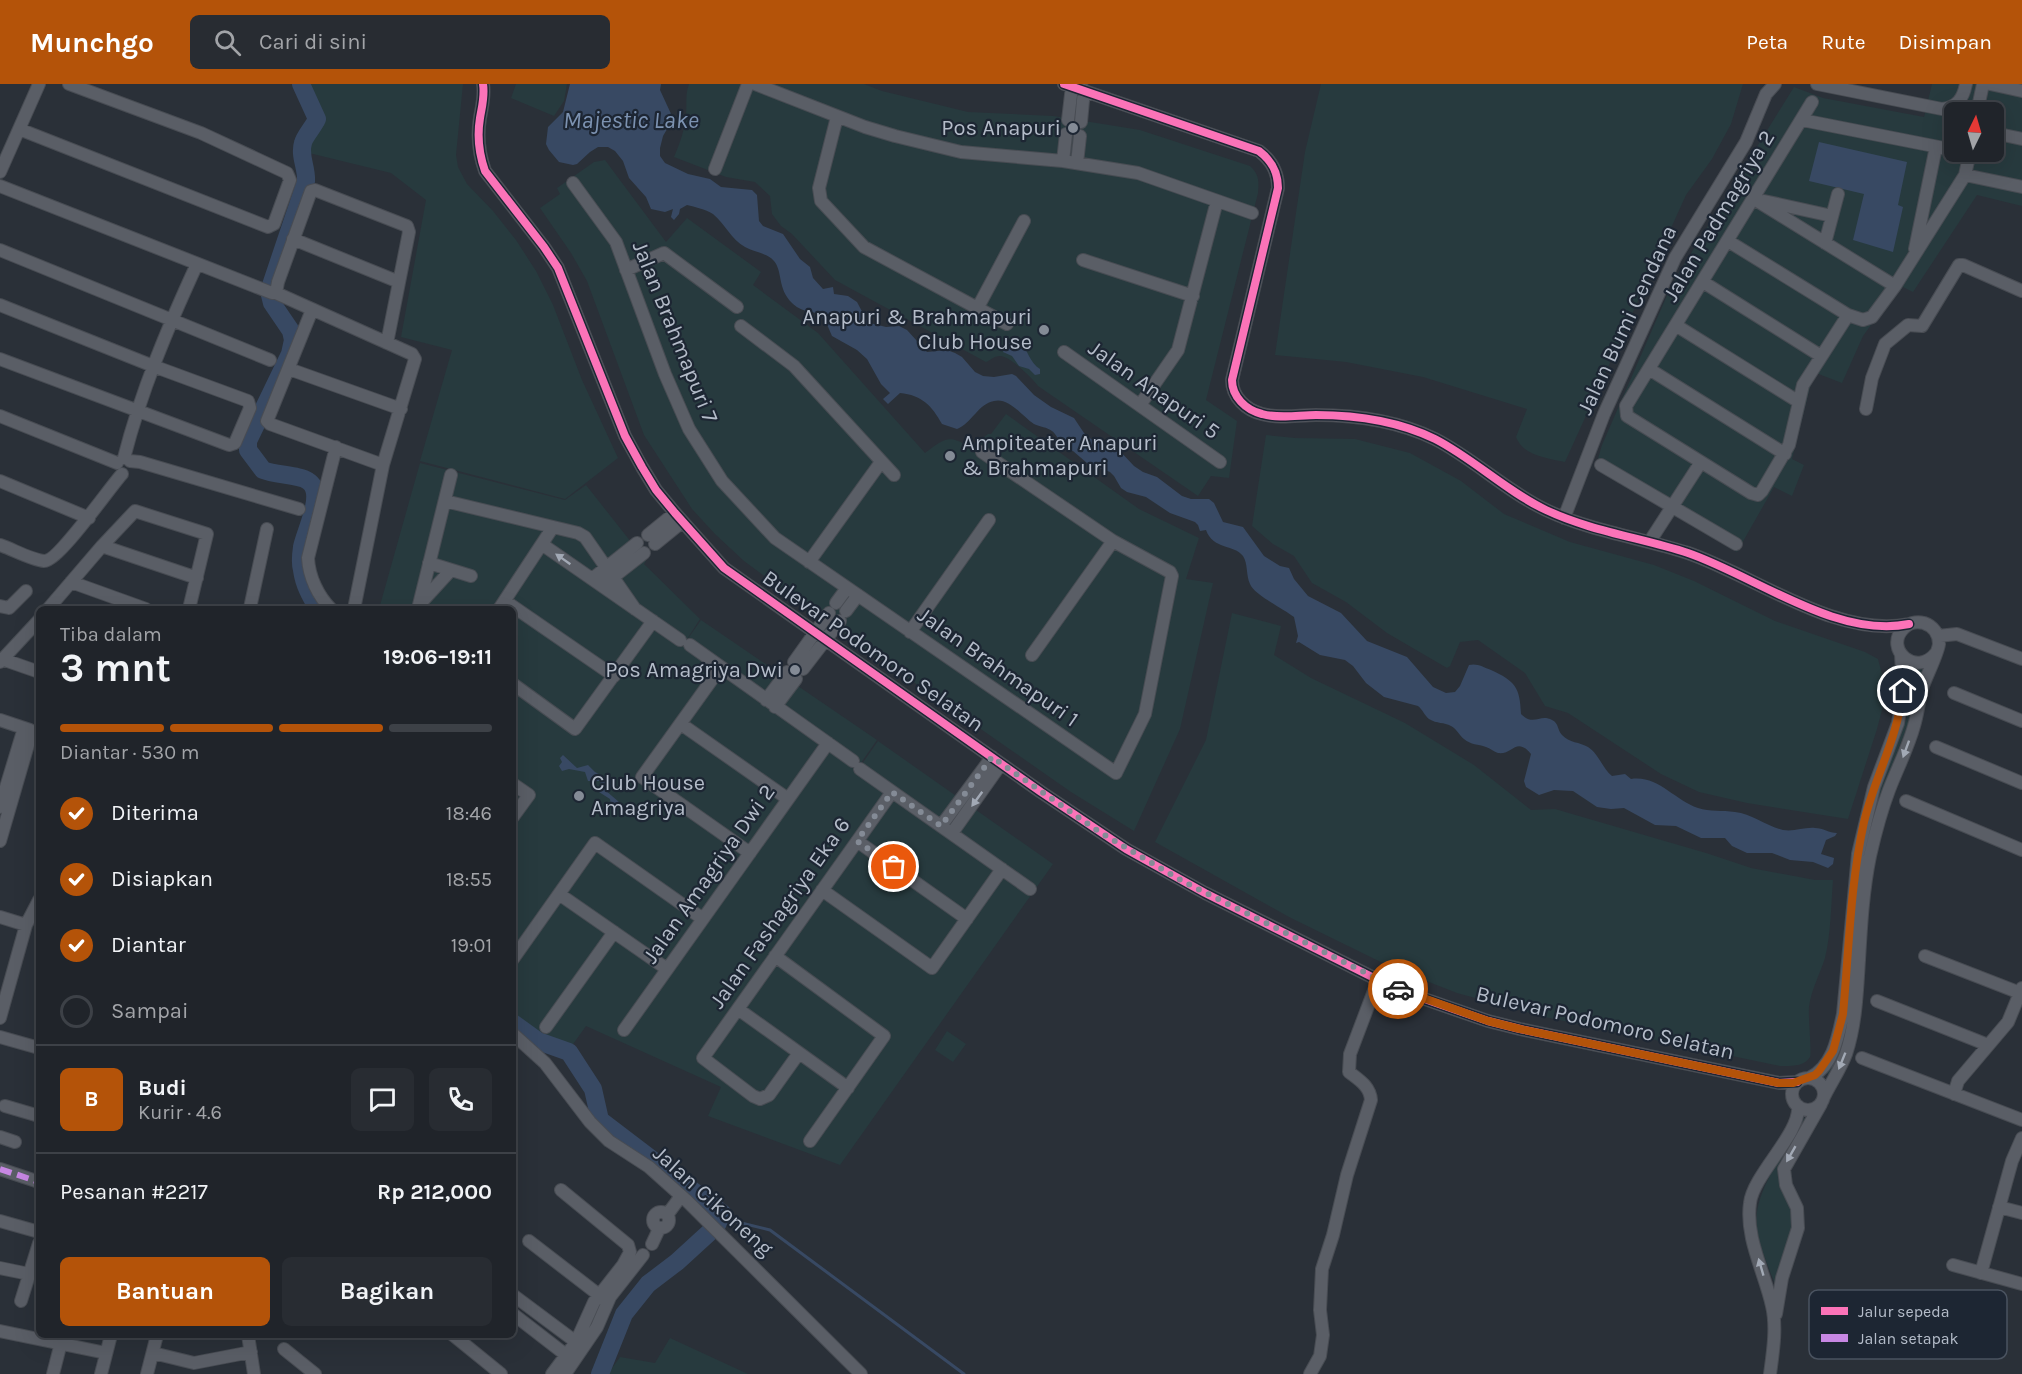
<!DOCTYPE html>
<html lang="id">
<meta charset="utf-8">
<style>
body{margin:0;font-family:Karla,sans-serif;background:#282c32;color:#f1f3f6;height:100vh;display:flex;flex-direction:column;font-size:22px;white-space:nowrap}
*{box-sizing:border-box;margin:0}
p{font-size:20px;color:#a2a4a8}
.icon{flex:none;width:33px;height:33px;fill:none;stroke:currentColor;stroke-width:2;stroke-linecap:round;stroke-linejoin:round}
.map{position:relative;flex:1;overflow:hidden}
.side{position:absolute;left:36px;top:522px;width:480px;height:732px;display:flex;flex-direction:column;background:#20242a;border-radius:9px;box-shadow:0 6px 24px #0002,0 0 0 2px #3d4147}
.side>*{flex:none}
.needle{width:39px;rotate:5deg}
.buttons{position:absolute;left:1944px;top:18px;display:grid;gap:12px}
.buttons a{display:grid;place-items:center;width:60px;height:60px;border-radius:9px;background:#20242a;box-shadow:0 6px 24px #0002,0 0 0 2px #3d4147;font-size:30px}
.pin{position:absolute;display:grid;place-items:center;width:51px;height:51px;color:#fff;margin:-26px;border:3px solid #fff;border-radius:50%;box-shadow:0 2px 6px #0007}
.courier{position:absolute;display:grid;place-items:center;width:60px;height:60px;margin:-30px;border:4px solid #b45309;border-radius:50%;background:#fff;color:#222;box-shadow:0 2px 8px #0007}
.headline em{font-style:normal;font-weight:700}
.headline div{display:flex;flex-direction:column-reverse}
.headline{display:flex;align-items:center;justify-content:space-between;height:102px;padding:0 24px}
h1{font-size:39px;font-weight:700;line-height:45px}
.bar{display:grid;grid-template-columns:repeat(4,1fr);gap:9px 6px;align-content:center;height:72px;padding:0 24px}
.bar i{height:8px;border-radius:4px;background:#3d4147}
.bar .on{background:#b45309}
.bar p{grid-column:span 4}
.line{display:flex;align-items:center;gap:15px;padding:0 24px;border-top:2px solid #3d4147}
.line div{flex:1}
.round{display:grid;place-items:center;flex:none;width:63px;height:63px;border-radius:9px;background:#282c32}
ol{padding:0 24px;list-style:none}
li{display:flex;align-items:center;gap:18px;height:66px}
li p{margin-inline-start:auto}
li .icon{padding:6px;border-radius:50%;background:#b45309;color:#fff;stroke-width:4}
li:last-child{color:#a2a4a8}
li i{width:33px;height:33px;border:3px solid #3d4147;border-radius:50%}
.primary-button{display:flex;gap:12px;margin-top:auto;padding:12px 24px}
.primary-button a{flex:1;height:69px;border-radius:9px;background:#b45309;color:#fff;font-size:24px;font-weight:700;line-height:69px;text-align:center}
.primary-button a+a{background:#282c32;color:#f1f3f6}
header{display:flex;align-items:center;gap:36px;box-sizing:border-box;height:84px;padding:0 30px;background:#b45309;color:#fff}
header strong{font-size:28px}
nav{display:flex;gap:33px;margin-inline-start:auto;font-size:21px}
.search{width:420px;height:54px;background:#282c32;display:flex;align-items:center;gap:15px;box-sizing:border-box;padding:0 21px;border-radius:9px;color:#a2a4a8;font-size:22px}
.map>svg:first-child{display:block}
.green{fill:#273a3e;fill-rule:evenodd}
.water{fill:#384963}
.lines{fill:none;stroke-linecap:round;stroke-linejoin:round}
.stream{stroke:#384963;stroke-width:3}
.river{stroke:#384963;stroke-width:18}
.minor-casing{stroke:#484c53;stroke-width:14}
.minor{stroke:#5a5e66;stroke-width:12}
.quiet{stroke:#c787e3;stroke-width:6;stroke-dasharray:12 6;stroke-linecap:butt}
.cycleway-casing{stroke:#1d2633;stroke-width:11}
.cycleway{stroke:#fb73b8;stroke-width:8}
.oneway{fill:#a2a9b5}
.done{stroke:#848b96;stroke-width:6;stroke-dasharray:0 10.8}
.route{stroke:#b45309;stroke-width:8}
.poi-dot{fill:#848b96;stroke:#1d2633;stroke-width:2}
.labels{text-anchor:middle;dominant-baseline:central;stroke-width:4.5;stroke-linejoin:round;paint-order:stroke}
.poi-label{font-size:22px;fill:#b4bcc9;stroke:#1d2633;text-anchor:end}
.street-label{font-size:22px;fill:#b4bcc9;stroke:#1d2633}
.water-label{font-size:24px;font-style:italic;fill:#7c92b1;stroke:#1d2633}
.key{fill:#1d2633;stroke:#4a5360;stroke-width:1.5}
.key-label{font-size:16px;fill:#b4bcc9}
</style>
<header>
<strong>Munchgo</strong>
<div class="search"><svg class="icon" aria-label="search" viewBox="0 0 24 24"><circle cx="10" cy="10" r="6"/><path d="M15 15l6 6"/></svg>Cari di sini</div>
<nav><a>Peta</a><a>Rute</a><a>Disimpan</a></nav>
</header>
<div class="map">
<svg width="2022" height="1290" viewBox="0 0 2022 1290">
<rect width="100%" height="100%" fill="#2a3038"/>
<!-- green -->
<path class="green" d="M304,0H463L456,71L458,83L467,100L493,127L516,156L536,187L553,221L582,296L618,374L565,415L420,377L452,266L401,253L426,116L391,89L309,69L306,74C304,50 326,47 319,25C317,16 308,9 304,0Z
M516,0H567L564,17L554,32L511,14Z
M689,0H864L882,7L968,28L1053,32L1140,46L1250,82C1259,90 1259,97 1258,109L1206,316L1237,337L1229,394L1211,392L1198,412L1038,302C1032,294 1010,272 1000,272C994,272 991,276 986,278L835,196L792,150L781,142L772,130L770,112L755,98L726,93L674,73C680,59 685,45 686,30C687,19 685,10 689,0Z
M1321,0H1743L1731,40L1712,75L1686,111L1565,378C1548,374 1523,372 1516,353L1527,325L1423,293L1346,278L1275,271L1305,68Z
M1932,0H2022V122L1977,111L1913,208L1903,203L1882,226L1863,252L1842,299L1816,289L1812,296L1792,375L1804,381L1792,412L1774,403L1737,468L1595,385L1602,361L1672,200L1794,3L1823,14L1924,33ZM1954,28H1994V68H1954Z
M605,76L666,158L687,134L761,188L753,201L818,249L925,369C944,355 949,349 970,364L988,350H991L1006,330L1139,425L1199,454L1186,495L1213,499L1180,645L1134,747L1071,708L812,527L744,477L715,450L692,425L644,351L587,197L571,169L540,124L560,110L557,104L594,78Z
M1266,351L1295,354L1355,355L1410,369L1461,397L1504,430L1570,458L1654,481L1694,497L1775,537L1865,568L1878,575L1884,598L1885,614L1877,645L1848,735L1747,719L1699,708L1661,690L1568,629L1545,622L1525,589L1478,556L1460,558L1450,582L1447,584L1387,549L1346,518L1312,499L1294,472L1273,460L1252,442Z
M420,379L565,416L586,401L646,477L644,480L700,535L682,563L701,536L877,656L856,686L857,687L878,657L1053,780L840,1081L708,1032L721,1003L586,942L571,963L548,960L513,933V525H379Z
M1232,529L1281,542L1274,571L1311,594L1405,639L1474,681L1531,726L1555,725L1706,769L1751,784L1815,796H1833C1831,821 1831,849 1825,874C1820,890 1811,906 1809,923C1808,933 1812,969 1810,973C1804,983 1790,982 1780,982L1545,933L1457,909L1393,884L1289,833L1155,758L1206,656Z
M1908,582L1914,584H1923L1917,602L1910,635L1885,700L1844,960L1833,987L1829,991L1827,989L1834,978L1856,805L1877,711L1907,633L1911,601Z
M947,947L966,960L953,978L935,966Z
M1809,1030L1780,1078L1779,1084L1795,1132L1794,1141L1777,1205C1752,1142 1746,1133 1781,1071C1789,1056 1796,1041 1809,1030Z
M670,1254L748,1290H608L620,1273L655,1279Z"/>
<!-- water -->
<path class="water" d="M570,0H661L660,6L672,32L670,40L663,52L660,64V72L665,79L688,90L710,95L721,103L752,106L757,111L759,137L763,142L783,150L800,175L810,183L813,194L823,205L833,203L834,210L848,212L857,218L866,235L870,239L886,243L899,242L907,246L927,268L947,266L955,269L962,273L975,288L983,292L994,293L1012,290L1016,292L1034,311L1051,323L1074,334L1084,349L1091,355L1110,360L1118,365L1134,382L1143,388L1157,393L1182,412L1191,415H1209L1214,419L1223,438L1243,443L1264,472L1280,482L1289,484L1294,495L1308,512L1341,529L1367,557L1407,573L1433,603L1446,609L1455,608L1460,602L1469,581C1477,579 1483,583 1491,586C1515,597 1520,603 1521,630C1534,643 1540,629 1552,636C1559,639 1557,646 1562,651C1569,659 1580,658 1588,663C1599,670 1602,684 1612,692L1625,690L1631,695C1658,691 1674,716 1698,724C1710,728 1722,726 1735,728C1752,730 1766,742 1783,746C1794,748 1804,743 1815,744C1823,744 1829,749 1837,749L1835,752L1826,756L1821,770L1834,774L1833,780L1828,784L1813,778L1790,776L1772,769H1747L1732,762L1725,754H1701L1676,742L1655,741L1624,724L1611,725L1597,723L1573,707L1554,706L1539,711L1526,703L1524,697L1531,670C1516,652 1513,671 1498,669C1494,668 1490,664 1486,663C1478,660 1471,661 1464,655C1459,651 1457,645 1451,642C1444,638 1437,640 1429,635C1424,631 1423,626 1418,622L1384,613L1366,599L1353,582L1345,576L1320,571L1299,558L1296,559L1298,552L1294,533C1283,524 1254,511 1250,500C1246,492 1248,479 1243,472C1234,460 1213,466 1206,446L1200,447L1198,441L1195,438L1170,429L1146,413L1127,408L1121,404L1114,392L1110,388L1087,379L1073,367L1062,363C1060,358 1056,350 1052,347C1047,343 1040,343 1034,340C1023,333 1009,313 994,317C978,320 972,339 957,345L942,340C932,322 922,311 900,309L888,320L883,315L890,309L881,300L867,275L857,266L832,252C819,216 810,236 792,219C777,204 783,188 774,177C766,168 755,169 745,163C731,155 725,140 713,130C705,125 695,123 687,121L680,125L679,130L674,136L671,133L673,125L665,128L651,125L646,113L629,94L623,77L615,67L608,63H598L590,68L577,80L573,81L559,78L549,66L546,60L548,43L563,28Z
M1819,58L1907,78L1898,121L1903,123L1893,168L1853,156L1864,110L1809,97Z
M1012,256L1015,259L1021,256C1027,266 1030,279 1040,285V290L1035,291L1029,285L1019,282L1012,272L1003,268L1006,259Z
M563,671L577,684L588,681L595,688L615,698L616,705L614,706L609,703L605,706L619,718L618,723L611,721L610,715L599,708L601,697H588L585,688L569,685L562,687L559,682L562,678L560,674Z"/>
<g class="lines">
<!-- stream -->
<path class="stream" d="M721,1134L770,1146L964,1290"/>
<!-- river -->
<path class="river" d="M301,0L317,35C314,42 304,53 303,59C299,72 307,84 306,97L269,207L272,219L291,247L293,256L290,270L248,357V366L263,386C275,391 300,391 308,397C326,408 305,447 302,463C301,470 300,480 302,486C304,501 311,513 318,525
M513,939L538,957L569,968L593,1005L600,1036L722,1129L717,1141
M600,1290L624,1230L648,1200L677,1178L712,1146"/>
<!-- minor casing -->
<g class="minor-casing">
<path id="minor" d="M483,0C485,12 482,22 480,34C477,52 479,70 485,87L544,163L558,184L625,352L642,383L656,406L675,429L724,484L1041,708L1126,765L1205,809L1378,896L1416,912L1488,937L1520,945L1779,999L1797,998
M755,0L865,43L895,52L961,68L1063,77L1138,89L1252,129
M1064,0L1259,67C1272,77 1278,88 1278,104L1232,296C1232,313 1246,326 1262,330C1279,335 1299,331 1316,331C1356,331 1398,337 1435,355C1474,375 1506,407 1546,426C1590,447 1642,454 1688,469C1755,492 1837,555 1909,540
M1817,0L1942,25C1957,23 1963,15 1966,0
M1990,0L2022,7
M1812,18L1626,322L1627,332L1751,409L1758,411L1762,407L1789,361L1803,301L1848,231L1863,236L1872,233L1895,202L1965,91L1970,68
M1977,28L1983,0
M837,33L819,104L821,117L864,163L1007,240
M1068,36L1072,2
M1802,36L1954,66
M1081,38L1084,6
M19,45L268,143L274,140L290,96L287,89L201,49L69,0
M1994,49L2022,55
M1063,77L1066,50
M1077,79L1080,52
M715,85L748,0
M0,88L39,0
M1965,91L2022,103
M573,99L616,158L665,290L689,345L722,397L775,454L1116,689L1145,630L1172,492L1170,488L1113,457L982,368
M0,102L272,209H276L412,270L415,275L383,381L270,340L267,337L312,226
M1754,115L1895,202
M1764,117L1832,132
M293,155L399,198
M1728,157L1848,231
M1825,159L1838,110
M1915,165L1936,63
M0,166L270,276
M1083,176L1193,212
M626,186L664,169L737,223
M1703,198L1821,272
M276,209L278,198L311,107L315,106L407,142L409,148L387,259
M0,221L153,282L248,317L250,324L235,359L229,361L0,275
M977,225L1024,137
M741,242L794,282L894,391
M1677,242L1799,318
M1064,268L1220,378
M289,285L401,325
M1649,285L1785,370
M1140,321L1178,266L1217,117
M1866,325L1872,294L1885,260L1908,241L1922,242L1959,181H1963L2022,207
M0,332L117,379
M124,374C141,307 168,243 197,180
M130,377L140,378L299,425
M1601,381L1736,460
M0,397L89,434
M445,417L578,449L585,453L635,525
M1564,434L1604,330L1675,174L1746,58L1766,10L1775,0
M648,451L675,429
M1650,457L1701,378
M655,460L682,438
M0,461C12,465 32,476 44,477C58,478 110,403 122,390
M543,461L680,556
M102,462L197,494
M809,478L881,378
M429,479L471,492
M592,495L637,459
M71,498L146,525
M607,498L644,469
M505,517L614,592
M836,519L847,504
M419,521L451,486
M0,522L9,524L26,507
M250,524L267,445
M48,525L102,462L135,427L207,450L189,525
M331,525C318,512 309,493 308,474L336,363
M354,525L383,381
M418,525L451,391
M499,525L553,443
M846,527L858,511
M910,548L989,436
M1938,552L1957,550L2022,575
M690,561L853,677
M1032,571L1113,457
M2,575L39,588
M0,578L39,536
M794,578L829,529
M721,583L642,693L750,769
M803,585L840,537
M513,600L575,645L653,537
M1954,609L2022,637
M766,616L787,588
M775,623L796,595
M0,636L30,646
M681,640L788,715
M1936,663L2022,699
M860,685L1030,805
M513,700L529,711L513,733
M1906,717L2022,766
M0,723L24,644
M941,742L992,673
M952,749L1001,680
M0,757L32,647
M857,757L967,835
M822,806L932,884L1002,785
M559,810L667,885
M0,833L26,841
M775,872L884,952L810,1057
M1925,872L2020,909
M513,875L595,759L703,835
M1877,917L1988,961
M738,925L848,1004
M0,934L26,841L39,816
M546,943L614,848
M624,946L828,659
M513,950L545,979L590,1038L609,1057L649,1083L687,1117L861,1290
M0,953L39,964
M799,969L769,1011L760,1015L753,1012L703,974L892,708
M1862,974L2022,1036
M1809,994C1833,983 1838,953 1843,930L1858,770L1874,703L1898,639L1903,607L1901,570
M1792 1010a16 16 0 1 1 32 0a16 16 0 1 1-32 0Z
M1954,1010L1958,997L2008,938L2022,904
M1823,1015C1830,1000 1840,986 1846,970C1856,940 1857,907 1859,876C1861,841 1863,806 1870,772C1875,750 1881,727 1889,706C1897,685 1908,664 1914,642C1918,629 1919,615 1923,602C1927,591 1938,569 1939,560C1939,550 1933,542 1924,539C1916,537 1908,539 1903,545C1884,565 1916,594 1936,569
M5,1022L39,1032
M0,1053L15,1058
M0,1085L39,1098
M1999,1123L2022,1129
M653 1136a8 8 0 1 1 16 0a8 8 0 1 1-16 0Z
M667,1131L681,1112
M0,1137L39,1148
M529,1157L599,1211
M652,1160L659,1145
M1953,1181L2022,1200
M0,1184L29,1190
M1981,1189L2012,1077L2022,1054
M513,1211L576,1258
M21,1217L39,1159
M513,1230L566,1271
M1776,1230L1782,1194L1798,1144L1797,1124L1786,1101L1784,1085L1821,1020
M0,1247L106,1269
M248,1251L254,1290
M453,1251L501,1290
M284,1265L315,1290
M153,1269L194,1279L251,1268
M53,1290L63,1251
M101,1290L111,1251
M147,1290L157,1251
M552,1290L576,1258L594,1218L623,1181L630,1168L628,1161L561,1106
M565,1290L597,1243L610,1213L643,1171
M1310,1290L1320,1272L1323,1251L1320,1226L1322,1185L1333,1151L1347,1091L1371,1016C1370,1002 1359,996 1349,988L1350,970L1378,896
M1770,1290C1773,1268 1777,1243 1772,1222C1765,1189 1745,1154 1750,1119C1753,1091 1801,1049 1798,1022"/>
</g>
<!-- minor -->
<use href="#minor" class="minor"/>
<!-- quiet -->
<path class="quiet" d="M0,1085L39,1098"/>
<!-- cycleway casing -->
<g class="cycleway-casing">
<path id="cycleway" d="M483,0C485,12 482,22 480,34C477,52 479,70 485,87L544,163L558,184L625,352L642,383L656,406L675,429L724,484L1041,708L1126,765L1205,809L1378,896L1416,912L1488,937L1520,945L1779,999L1797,998
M1064,0L1259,67C1272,77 1278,88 1278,104L1232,296C1232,313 1246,326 1262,330C1279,335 1299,331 1316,331C1356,331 1398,337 1435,355C1474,375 1506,407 1546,426C1590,447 1642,454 1688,469C1755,492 1837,555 1909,540"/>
</g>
<!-- cycleway -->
<use href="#cycleway" class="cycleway"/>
</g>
<!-- one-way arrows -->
<defs><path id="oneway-solid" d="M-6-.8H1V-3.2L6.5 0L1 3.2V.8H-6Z" transform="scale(1.5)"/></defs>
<g class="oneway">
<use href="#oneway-solid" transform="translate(563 475) rotate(-145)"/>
<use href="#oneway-solid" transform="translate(1906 665) rotate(110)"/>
<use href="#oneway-solid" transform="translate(977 715) rotate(126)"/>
<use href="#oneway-solid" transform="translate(1842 977) rotate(112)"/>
<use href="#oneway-solid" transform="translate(1791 1070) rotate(120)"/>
<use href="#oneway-solid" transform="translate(1761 1183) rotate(-106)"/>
</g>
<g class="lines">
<!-- done -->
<path class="done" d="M894,783L857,757L892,708L941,742L992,673L1098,747L1184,798L1398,905"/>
<!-- route -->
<path class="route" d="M1398,905L1488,937L1520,945L1779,999H1793L1815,991L1819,987L1833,967L1843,930C1849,866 1850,802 1864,738C1875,692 1897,656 1903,607"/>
</g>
<!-- markers -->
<g class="poi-dot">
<circle cx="1073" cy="44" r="6"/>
<circle cx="1044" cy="246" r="6"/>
<circle cx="950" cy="372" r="6"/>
<circle cx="795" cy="586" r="6"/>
<circle cx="579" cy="712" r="6"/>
</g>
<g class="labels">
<!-- poi labels -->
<g class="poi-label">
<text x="1061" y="44">Pos Anapuri</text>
<text x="1032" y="233">Anapuri &amp; Brahmapuri<tspan x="1032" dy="25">Club House</tspan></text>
<text x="962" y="359" text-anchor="start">Ampiteater Anapuri<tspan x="962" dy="25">&amp; Brahmapuri</tspan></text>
<text x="783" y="586">Pos Amagriya Dwi</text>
<text x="591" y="699" text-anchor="start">Club House<tspan x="591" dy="25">Amagriya</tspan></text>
</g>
<!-- street labels -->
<g class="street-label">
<text transform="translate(1719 132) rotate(-59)">Jalan Padmagriya 2</text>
<text transform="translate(1627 236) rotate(-65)">Jalan Bumi Cendana</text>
<text transform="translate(675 248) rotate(68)">Jalan Brahmapuri 7</text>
<text transform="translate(1154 306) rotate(35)">Jalan Anapuri 5</text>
<text transform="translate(873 567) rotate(35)">Bulevar Podomoro Selatan</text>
<text transform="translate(998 583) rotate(35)">Jalan Brahmapuri 1</text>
<text transform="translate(709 790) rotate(-55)">Jalan Amagriya Dwi 2</text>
<text transform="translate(780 829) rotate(-55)">Jalan Fashagriya Eka 6</text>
<text transform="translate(1605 939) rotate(13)">Bulevar Podomoro Selatan</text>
<text transform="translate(713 1117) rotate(42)">Jalan Cikoneng</text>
</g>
<!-- water labels -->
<g class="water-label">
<text x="631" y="36">Majestic Lake</text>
</g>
</g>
<!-- legend -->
<rect x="1809" y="1206" width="198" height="69" rx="9" class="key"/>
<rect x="1821" y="1223" width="27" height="8" fill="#fb73b8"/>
<rect x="1821" y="1250" width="27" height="8" fill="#c787e3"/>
<g class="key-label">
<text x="1858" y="1233">Jalur sepeda</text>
<text x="1858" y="1260">Jalan setapak</text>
</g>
</svg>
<div class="buttons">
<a><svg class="needle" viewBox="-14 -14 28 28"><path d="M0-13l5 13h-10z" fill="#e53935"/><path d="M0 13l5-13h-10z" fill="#a2a4a8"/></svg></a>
</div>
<div class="pin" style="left:894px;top:783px;background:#ea580c"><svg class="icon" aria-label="bag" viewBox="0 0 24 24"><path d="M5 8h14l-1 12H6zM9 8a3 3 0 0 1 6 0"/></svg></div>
<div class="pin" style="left:1903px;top:607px;background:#1f2937"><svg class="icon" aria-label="home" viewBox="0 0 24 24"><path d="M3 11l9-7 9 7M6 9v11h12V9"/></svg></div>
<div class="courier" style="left:1398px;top:905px"><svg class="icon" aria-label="car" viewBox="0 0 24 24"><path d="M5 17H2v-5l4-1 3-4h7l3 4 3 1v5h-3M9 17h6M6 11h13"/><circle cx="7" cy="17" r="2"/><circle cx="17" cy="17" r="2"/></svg></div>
<section class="side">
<div class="headline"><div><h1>3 mnt</h1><p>Tiba dalam</p></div><em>19:06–19:11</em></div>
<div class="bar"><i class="on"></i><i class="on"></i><i class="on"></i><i></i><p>Diantar · 530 m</p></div>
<ol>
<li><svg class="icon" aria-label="check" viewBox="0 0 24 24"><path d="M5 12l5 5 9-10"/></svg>Diterima<p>18:46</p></li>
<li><svg class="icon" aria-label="check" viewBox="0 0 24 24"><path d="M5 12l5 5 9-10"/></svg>Disiapkan<p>18:55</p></li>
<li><svg class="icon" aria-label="check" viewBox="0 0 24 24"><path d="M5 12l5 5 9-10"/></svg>Diantar<p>19:01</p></li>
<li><i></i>Sampai</li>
</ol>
<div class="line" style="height:108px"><b class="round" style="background:#b45309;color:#fff">B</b><div><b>Budi</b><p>Kurir · 4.6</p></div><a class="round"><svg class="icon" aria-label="chat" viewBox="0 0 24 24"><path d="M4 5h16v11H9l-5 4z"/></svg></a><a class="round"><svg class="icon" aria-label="phone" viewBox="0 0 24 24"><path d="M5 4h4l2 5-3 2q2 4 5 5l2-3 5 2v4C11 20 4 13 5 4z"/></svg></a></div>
<div class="line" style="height:78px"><div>Pesanan #2217</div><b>Rp 212,000</b></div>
<div class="primary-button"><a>Bantuan</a><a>Bagikan</a></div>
</section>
</div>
